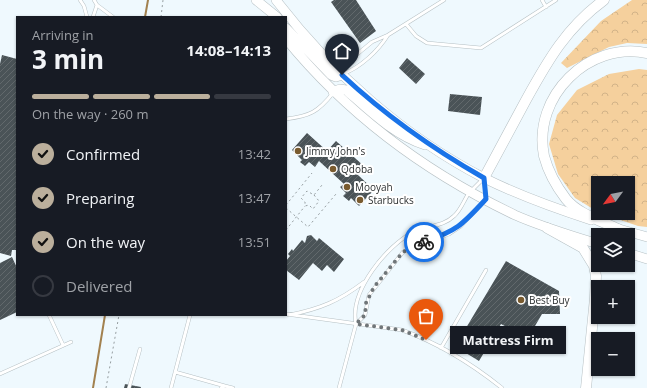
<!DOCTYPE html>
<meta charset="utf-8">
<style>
body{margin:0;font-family:"Open Sans",sans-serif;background:#242831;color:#f1f3f6;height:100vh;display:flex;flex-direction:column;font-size:15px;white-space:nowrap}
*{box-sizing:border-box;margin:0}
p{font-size:13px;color:#9ea1a6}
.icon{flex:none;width:22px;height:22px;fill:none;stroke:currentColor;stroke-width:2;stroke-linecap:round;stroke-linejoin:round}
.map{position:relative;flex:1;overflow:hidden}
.panel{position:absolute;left:16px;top:16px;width:271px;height:300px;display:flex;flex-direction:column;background:#171b24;border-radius:0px;box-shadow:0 1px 3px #0004}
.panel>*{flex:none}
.needle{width:26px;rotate:238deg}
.tools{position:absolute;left:591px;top:176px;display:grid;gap:8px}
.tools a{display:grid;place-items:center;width:44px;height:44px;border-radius:0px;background:#171b24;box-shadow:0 1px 3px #0004;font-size:20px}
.pin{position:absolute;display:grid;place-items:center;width:34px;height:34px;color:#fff;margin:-41px -17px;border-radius:50% 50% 50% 0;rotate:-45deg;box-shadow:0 0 4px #0007}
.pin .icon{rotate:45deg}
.courier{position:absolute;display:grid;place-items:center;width:40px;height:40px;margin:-20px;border:3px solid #1a73e8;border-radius:50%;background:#fff;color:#222;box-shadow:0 1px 5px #0007}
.bubble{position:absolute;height:28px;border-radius:0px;background:#171b24;box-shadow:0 1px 3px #0004;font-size:13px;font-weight:700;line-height:28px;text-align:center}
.headline em{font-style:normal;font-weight:700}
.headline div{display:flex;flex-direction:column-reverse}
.headline{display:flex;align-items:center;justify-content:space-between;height:68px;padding:0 16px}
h1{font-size:26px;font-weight:700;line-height:30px}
.bar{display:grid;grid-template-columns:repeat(4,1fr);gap:6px 4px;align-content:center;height:48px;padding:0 16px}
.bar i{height:5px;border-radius:3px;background:#363941}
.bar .current{background:#bbaf9c}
.bar p{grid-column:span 4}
ol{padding:0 16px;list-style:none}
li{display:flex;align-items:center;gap:12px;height:44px}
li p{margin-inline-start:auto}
li .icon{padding:4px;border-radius:50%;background:#bbaf9c;color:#111;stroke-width:4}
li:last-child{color:#9ea1a6}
li i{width:22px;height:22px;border:2px solid #363941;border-radius:50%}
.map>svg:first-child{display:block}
.forest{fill:url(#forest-crowns)}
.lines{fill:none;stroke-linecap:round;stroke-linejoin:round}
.stream{stroke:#a2814f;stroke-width:2}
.building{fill:url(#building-hatch)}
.service-casing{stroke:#b6c0c4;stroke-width:4}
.primary-casing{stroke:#b6c0c4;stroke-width:10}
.trunk-casing{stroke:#b6c0c4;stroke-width:11}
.path{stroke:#969ea1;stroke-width:1;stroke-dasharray:2 3;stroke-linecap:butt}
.service{stroke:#fff;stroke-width:3}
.primary{stroke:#fff;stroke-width:9}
.trunk{stroke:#fff;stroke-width:10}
.done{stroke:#707679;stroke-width:4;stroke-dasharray:0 7.2}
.route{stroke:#1a73e8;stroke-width:5}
.poi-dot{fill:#795b2f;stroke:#fff;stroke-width:1.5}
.labels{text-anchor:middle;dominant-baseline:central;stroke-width:4;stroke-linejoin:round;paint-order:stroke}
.poi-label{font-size:10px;fill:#2c3031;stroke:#fff;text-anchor:start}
</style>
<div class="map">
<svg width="647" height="388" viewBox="0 0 647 388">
<defs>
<pattern id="forest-crowns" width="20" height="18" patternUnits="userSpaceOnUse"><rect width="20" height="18" fill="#f5d09d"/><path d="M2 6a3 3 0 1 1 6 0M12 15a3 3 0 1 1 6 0" fill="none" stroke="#d2b388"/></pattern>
<pattern id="building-hatch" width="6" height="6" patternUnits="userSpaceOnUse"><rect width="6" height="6" fill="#4a5357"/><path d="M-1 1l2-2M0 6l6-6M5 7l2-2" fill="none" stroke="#62696c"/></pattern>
</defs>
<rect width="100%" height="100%" fill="#eff9fe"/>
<!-- forest -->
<path class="forest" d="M632,0H647V44L627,43L609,47L567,68L561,63L601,21Z
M639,69L647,70V227L638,226L600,213H628V183H598V212L575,198L558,174L549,144L557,115L577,90L609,74Z"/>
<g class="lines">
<!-- stream -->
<path class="stream" d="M145,17L148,0
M93,388L105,315"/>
</g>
<!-- building -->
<path class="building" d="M334,0H356L376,31L360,43L331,2Z
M2,55L17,59V245L16,250H12L11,256L0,253V64Z
M407,58L425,74L416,84L399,68Z
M450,94L482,97L480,115L448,111Z
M307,133L327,151L336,141L365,167L358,175L374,190L359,206L351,198L349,201L343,196L346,193L340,187L344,184L319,161L315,167L309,162L305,166L300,162L302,160L292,150Z
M311,235L317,241L319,238L344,259L334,272L327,265L322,271L313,263L299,280L286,270V261L290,256L288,254L292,249L293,251L302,240L305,243L307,236Z
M12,257L17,268V312L0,320V263Z
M506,261L559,291L560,314H542L528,338L501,324L479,361L456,347L460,340L457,338L461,332L463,333Z
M125,384L141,387V388H124Z"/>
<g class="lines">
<!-- service casing -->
<g class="service-casing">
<path id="service" d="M80,0L84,6L87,17
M542,0L546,7
M97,5L113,17
M93,17L97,5L94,0
M406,24L416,36L427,43L481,48L556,0
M339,69L372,42L388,35L444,0
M343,74C361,67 378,51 388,35
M286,119C310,116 318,112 333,93
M484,178L486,199L461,226L449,234L403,252L369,295L365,315L356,324C349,291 387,245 415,231C427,225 443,227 454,216C461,210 464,200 469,193C474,188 479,183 484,178Z
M286,314L402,330C438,343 472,364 502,388
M49,315L63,345
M289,315C320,309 339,301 364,282
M441,348L486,270
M175,372L225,386
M0,374L71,342
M129,388L140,349
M171,388L190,315
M221,388L225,386L233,388
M339,388L356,324"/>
</g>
<!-- primary casing -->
<g class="primary-casing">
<path id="primary" d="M256,0L277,17
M276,0C331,72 403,136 484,178C518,195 554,208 591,220
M286,28L331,75L336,77L342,75
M286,39C348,115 427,173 515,215C542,227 570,235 598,244
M333,92L340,89L346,90C370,111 394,135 425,145
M612,227L647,237
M628,253L647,259"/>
</g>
<!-- trunk casing -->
<g class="trunk-casing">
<path id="trunk" d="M484,178C498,152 512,126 526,100C548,60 567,27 604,0
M547,228L583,248L594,266L596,276L595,298L586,388
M618,229C602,221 578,214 566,199C556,186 548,171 544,156C532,96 589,41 647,53"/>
</g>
<!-- path -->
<path class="path" d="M161,17L163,0
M314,195L319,201L313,209L309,205L305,206V202L301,198L307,191L314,195L322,185
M286,205L312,173
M286,208L308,227L336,194
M286,230L305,206
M106,388L119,315"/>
<!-- service -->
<use href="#service" class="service"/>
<!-- primary -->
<use href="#primary" class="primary"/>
<!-- trunk -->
<use href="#trunk" class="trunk"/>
</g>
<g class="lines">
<!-- done -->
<path class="done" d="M424,242L403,252L374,287L366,303L365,315L356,324L402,330L426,340"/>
<!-- route -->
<path class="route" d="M342,75C385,115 433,149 484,178L486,199C462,225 458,230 424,242"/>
</g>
<!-- markers -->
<g class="poi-dot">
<circle cx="298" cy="151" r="4"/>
<circle cx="333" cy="169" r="4"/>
<circle cx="347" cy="187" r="4"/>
<circle cx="360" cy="200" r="4"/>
<circle cx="521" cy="300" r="4"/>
</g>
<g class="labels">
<!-- poi labels -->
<g class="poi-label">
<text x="306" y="151">Jimmy John's</text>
<text x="341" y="169">Qdoba</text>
<text x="355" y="187">Mooyah</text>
<text x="368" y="200">Starbucks</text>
<text x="529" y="300">Best Buy</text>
</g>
</g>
</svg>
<div class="tools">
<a><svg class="needle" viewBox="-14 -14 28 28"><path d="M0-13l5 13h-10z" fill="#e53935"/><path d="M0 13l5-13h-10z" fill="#9ea1a6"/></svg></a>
<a><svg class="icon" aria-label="layers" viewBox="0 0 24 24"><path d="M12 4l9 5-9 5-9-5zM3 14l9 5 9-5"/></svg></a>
<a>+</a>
<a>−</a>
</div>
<div class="pin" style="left:426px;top:340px;background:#ea580c"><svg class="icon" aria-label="bag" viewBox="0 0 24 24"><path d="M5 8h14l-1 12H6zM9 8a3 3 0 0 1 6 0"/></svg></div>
<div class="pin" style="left:342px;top:75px;background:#1f2937"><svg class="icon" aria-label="home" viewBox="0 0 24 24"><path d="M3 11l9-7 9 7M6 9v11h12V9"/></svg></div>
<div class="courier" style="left:424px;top:242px"><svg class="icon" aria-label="bike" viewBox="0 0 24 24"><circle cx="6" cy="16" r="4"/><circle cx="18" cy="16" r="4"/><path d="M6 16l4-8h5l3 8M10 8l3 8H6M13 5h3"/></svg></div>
<div class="bubble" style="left:450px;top:326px;width:116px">Mattress Firm</div>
<section class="panel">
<div class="headline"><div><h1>3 min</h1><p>Arriving in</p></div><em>14:08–14:13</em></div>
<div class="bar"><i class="current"></i><i class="current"></i><i class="current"></i><i></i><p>On the way · 260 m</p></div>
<ol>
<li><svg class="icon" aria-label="check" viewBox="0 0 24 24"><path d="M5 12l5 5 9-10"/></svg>Confirmed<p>13:42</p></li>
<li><svg class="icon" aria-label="check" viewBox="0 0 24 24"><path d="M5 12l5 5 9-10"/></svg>Preparing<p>13:47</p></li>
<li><svg class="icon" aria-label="check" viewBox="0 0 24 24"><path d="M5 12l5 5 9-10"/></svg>On the way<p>13:51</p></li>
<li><i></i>Delivered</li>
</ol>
</section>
</div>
